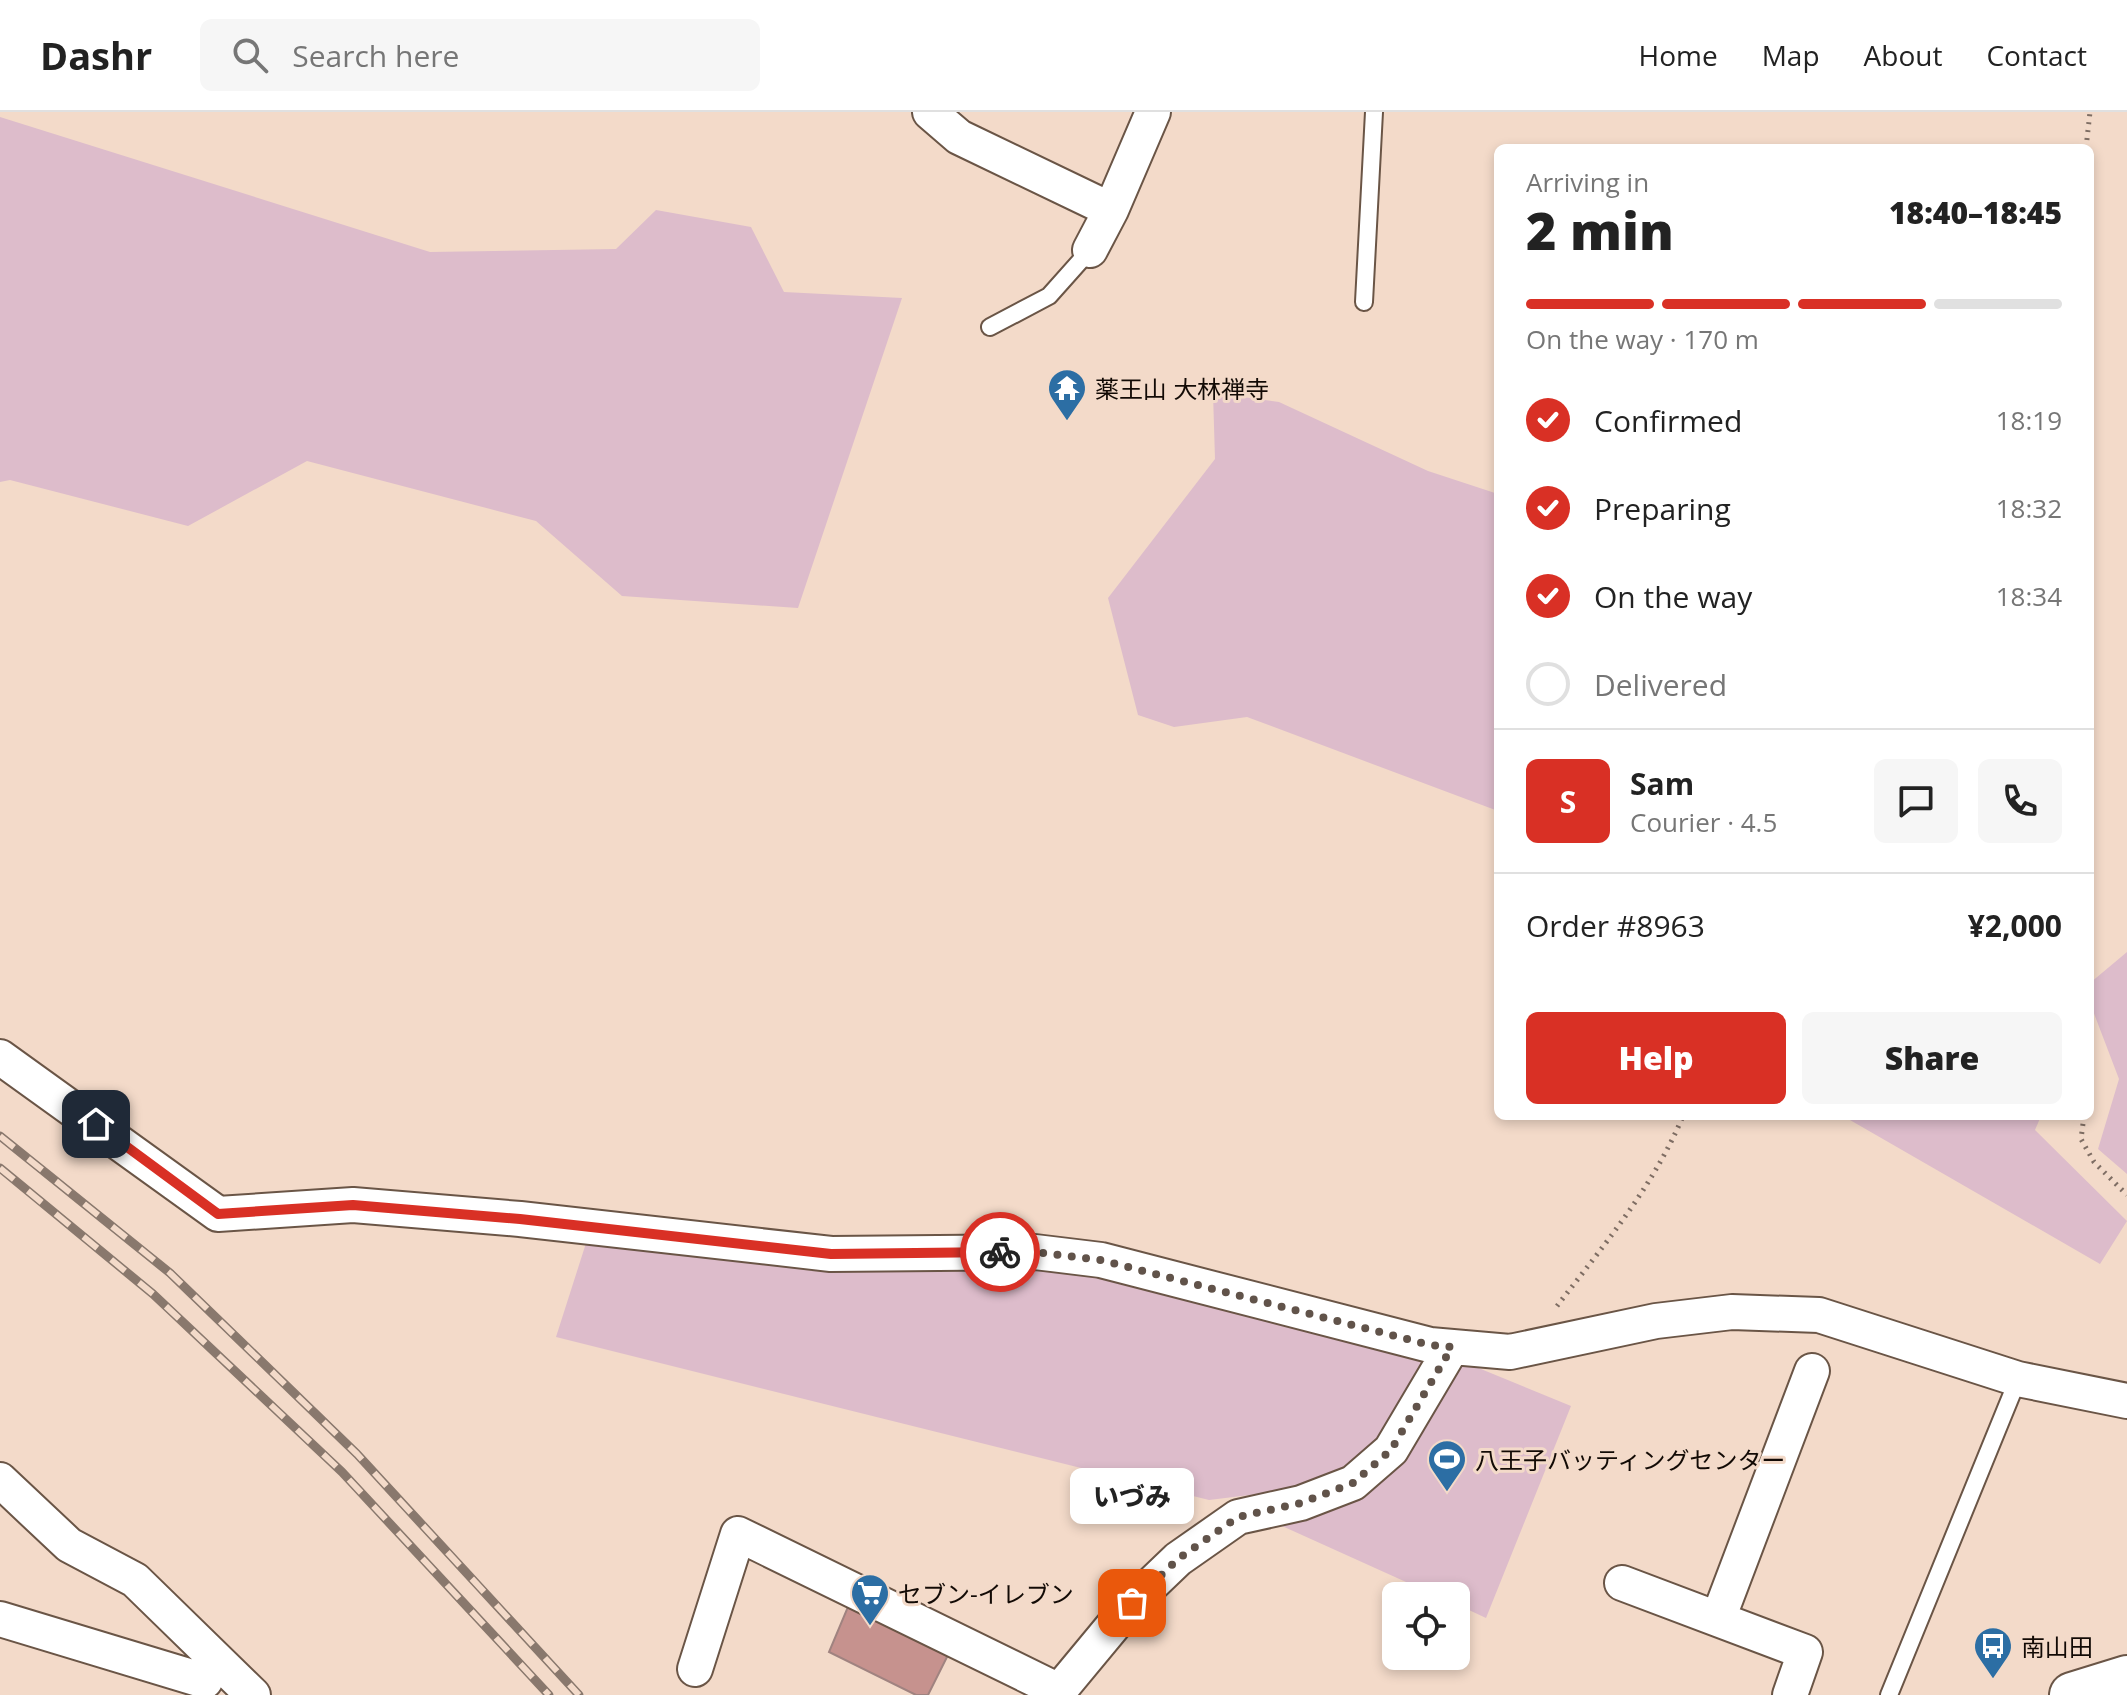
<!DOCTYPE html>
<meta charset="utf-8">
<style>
body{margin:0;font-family:"Open Sans","Noto Sans JP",sans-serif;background:#f6f6f6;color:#222;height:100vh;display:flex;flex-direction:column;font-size:30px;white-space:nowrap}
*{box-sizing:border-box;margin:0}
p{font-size:26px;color:#767676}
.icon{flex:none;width:44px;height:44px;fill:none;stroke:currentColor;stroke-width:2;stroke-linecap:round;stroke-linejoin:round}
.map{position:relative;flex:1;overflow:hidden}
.side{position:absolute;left:1494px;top:32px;width:600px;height:976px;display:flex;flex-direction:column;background:#fff;border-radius:12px;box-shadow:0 4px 12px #0003}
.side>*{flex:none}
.controls{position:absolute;left:1382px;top:1470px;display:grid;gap:16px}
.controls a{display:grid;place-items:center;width:88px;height:88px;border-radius:12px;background:#fff;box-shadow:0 4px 12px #0003;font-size:40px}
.pin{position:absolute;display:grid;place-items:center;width:68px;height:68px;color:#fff;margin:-34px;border-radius:16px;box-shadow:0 4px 12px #0006}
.courier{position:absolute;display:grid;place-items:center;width:80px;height:80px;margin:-40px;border:6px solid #d93025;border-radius:50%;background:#fff;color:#222;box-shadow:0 2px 10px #0007}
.bubble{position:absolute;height:56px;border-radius:12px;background:#fff;box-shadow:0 4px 12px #0003;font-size:26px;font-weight:800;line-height:56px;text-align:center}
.headline em{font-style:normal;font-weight:800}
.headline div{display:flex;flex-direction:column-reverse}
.headline{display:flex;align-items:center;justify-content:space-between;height:136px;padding:0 32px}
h1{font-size:52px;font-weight:800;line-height:60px}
.bar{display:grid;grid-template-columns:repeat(4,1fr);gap:12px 8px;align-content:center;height:96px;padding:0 32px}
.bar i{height:10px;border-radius:6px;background:#e0e0e0}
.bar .on{background:#d93025}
.bar p{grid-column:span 4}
.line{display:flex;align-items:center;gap:20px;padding:0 32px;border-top:2px solid #e0e0e0}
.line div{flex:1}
.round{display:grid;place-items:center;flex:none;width:84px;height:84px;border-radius:12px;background:#f6f6f6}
ol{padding:0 32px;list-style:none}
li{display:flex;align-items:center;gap:24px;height:88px}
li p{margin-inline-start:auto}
li .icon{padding:8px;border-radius:50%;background:#d93025;color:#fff;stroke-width:4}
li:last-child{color:#767676}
li i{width:44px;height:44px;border:4px solid #e0e0e0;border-radius:50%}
.action{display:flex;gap:16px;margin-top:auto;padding:16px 32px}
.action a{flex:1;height:92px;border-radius:12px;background:#d93025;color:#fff;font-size:32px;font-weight:800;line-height:92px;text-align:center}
.action a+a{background:#f6f6f6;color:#222}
header{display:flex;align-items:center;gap:48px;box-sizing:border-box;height:112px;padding:0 40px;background:#fff;border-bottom:2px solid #e0e0e0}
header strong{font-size:38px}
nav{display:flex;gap:44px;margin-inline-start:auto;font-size:28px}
.search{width:560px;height:72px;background:#f6f6f6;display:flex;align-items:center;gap:20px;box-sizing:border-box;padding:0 28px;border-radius:12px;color:#767676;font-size:30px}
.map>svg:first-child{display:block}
.green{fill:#ddbccb}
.building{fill:#c6928e;stroke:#a08380;stroke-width:2}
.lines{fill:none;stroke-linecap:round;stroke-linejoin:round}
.lane-casing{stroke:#6a5546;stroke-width:20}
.street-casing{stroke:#6a5546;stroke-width:38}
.secondary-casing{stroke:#6a5546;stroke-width:48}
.path{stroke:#7e6d63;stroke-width:5;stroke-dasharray:2 6;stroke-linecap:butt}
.lane{stroke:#fff;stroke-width:16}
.street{stroke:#fff;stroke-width:34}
.secondary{stroke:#fff;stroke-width:44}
.rail-casing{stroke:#89786d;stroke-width:9}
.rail{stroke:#f3dac9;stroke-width:6;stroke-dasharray:18;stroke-linecap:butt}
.done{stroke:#61534a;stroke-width:8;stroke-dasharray:0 14.4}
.route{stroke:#d93025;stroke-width:10}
.labels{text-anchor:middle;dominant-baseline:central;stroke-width:6;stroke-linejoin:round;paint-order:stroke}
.poi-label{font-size:24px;fill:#120a05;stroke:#f3dac9;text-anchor:start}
</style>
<header>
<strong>Dashr</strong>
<div class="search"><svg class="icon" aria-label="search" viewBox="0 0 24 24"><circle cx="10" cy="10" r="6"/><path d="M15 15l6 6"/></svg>Search here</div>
<nav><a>Home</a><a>Map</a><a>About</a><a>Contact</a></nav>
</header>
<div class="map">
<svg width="2127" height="1583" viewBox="0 0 2127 1583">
<rect width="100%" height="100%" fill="#f3dac9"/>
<!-- green -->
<path class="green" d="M0,5L430,140L616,137L656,98L751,115L784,180L902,186L798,496L622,484L536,409L307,349L188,414L10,368L0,370Z
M1213,281L1279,290L1428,359L1498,382V699L1247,605L1174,615L1138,603L1108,486L1215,347Z
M2127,840V1062L2098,1037L2119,967L2090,891V871Z
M1843,1004H2041L2035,1018L2127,1109L2100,1152Z
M587,1128L657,1141L840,1154L1031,1149L1442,1238L1360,1352L1282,1379L1209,1388L556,1225Z
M1459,1248L1571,1294L1486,1506L1456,1492V1484H1437L1271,1409L1333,1396Z"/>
<!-- building -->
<path class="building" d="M850,1490L950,1539L928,1583H916L829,1540Z"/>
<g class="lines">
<!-- lane casing -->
<g class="lane-casing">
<path id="lane" d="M1364,190L1374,0
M990,215L1049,184L1090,138
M1889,1583L2018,1267"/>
</g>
<!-- street casing -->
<g class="street-casing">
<path id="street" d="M930,0L959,25L1111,98
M1090,138L1111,98L1153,0
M0,945L218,1102L353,1093L520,1107L831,1142L1035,1140L1101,1148L1430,1233L1510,1240L1656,1209L1732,1200L1819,1203L2018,1267L2127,1289
M0,1368L69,1433L135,1468L253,1583
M1622,1471L1805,1540L1790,1583
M0,1507L205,1569
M1718,1507L1812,1259
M695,1557L738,1422L1059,1579
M1058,1583L1059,1579L1132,1491L1178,1447L1238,1405L1301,1391L1353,1371L1391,1338L1452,1235"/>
</g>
<!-- secondary casing -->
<g class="secondary-casing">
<path id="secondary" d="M2072,1583L2127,1566"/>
</g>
<!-- path -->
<path class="path" d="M2086,36L2090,0
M2090,952V967
M2084,1004L2081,1027L2094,1050L2127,1083
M1557,1194C1604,1133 1653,1075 1683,1004"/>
<!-- lane -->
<use href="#lane" class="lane"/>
<!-- street -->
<use href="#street" class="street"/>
<!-- secondary -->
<use href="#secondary" class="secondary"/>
<!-- rail casing -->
<g class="rail-casing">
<path id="rail" d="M0,1024L170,1161L357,1342L579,1583
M0,1056L153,1182L342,1360L549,1583"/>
</g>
<!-- rail -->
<use href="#rail" class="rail"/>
</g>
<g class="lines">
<!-- done -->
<path class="done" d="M1000,1140H1035L1101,1148L1430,1233L1452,1235L1391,1338L1353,1371L1301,1391L1238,1405L1178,1447L1132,1491"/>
<!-- route -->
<path class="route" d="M96,1012L218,1102L353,1093L520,1107L831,1142L1000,1140"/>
</g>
<!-- icons -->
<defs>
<g id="temple-pin" transform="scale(2)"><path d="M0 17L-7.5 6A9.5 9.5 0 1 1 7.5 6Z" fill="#2c6ea4" stroke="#f3dac9"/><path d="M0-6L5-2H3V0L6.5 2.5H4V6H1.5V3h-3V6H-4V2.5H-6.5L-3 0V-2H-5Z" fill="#fff"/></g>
<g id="stadium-pin" transform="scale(2)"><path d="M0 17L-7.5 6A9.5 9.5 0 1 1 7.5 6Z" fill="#2c6ea4" stroke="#f3dac9"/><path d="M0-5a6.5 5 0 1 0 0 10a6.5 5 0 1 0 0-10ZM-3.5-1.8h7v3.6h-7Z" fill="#fff"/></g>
<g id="supermarket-pin" transform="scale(2)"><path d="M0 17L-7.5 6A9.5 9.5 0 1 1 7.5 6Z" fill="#2c6ea4" stroke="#f3dac9"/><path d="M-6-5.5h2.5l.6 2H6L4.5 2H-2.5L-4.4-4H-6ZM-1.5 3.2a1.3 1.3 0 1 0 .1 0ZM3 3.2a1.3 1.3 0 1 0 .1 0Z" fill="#fff"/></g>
<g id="bus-pin" transform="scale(2)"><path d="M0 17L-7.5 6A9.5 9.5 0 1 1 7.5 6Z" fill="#2c6ea4" stroke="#f3dac9"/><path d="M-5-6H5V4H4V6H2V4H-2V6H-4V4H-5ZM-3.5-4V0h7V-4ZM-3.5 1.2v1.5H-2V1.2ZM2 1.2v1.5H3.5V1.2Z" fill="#fff"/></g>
</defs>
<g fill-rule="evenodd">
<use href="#temple-pin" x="1067" y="276"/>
<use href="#stadium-pin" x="1447" y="1347"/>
<use href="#supermarket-pin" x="870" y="1481"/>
<use href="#bus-pin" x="1993" y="1534"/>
</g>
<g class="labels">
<!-- poi labels -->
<g class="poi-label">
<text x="1095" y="276">薬王山 大林禅寺</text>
<text x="1475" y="1347">八王子バッティングセンター</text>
<text x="898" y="1481">セブン-イレブン</text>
<text x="2021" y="1534">南山田</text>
</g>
</g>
</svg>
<div class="controls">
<a><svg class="icon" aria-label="locate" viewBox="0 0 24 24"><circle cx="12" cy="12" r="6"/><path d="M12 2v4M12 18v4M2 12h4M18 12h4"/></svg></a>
</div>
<div class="pin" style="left:1132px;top:1491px;background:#ea580c"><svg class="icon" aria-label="bag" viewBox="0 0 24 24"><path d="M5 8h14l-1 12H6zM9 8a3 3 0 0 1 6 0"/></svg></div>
<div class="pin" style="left:96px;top:1012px;background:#1f2937"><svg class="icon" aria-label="home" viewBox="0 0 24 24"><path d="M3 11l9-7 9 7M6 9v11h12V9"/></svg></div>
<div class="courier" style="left:1000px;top:1140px"><svg class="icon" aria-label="bike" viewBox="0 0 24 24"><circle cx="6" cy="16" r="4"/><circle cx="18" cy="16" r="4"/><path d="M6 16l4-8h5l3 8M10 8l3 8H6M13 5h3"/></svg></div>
<div class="bubble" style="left:1070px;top:1356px;width:124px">いづみ</div>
<section class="side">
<div class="headline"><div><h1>2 min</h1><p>Arriving in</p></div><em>18:40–18:45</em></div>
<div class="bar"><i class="on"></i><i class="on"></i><i class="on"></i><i></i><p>On the way · 170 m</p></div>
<ol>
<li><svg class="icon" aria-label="check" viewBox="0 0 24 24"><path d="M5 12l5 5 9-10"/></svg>Confirmed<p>18:19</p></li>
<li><svg class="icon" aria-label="check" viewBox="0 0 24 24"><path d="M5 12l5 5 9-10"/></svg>Preparing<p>18:32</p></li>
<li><svg class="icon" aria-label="check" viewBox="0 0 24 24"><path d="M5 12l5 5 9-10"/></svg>On the way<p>18:34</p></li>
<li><i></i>Delivered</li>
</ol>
<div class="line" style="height:144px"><b class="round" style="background:#d93025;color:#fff">S</b><div><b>Sam</b><p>Courier · 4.5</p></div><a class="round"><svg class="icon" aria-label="chat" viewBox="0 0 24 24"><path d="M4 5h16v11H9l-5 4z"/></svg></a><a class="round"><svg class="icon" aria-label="phone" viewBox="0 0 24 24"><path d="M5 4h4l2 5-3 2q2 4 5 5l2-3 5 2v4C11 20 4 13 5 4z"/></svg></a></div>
<div class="line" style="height:104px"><div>Order #8963</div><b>¥2,000</b></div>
<div class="action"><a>Help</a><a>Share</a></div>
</section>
</div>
